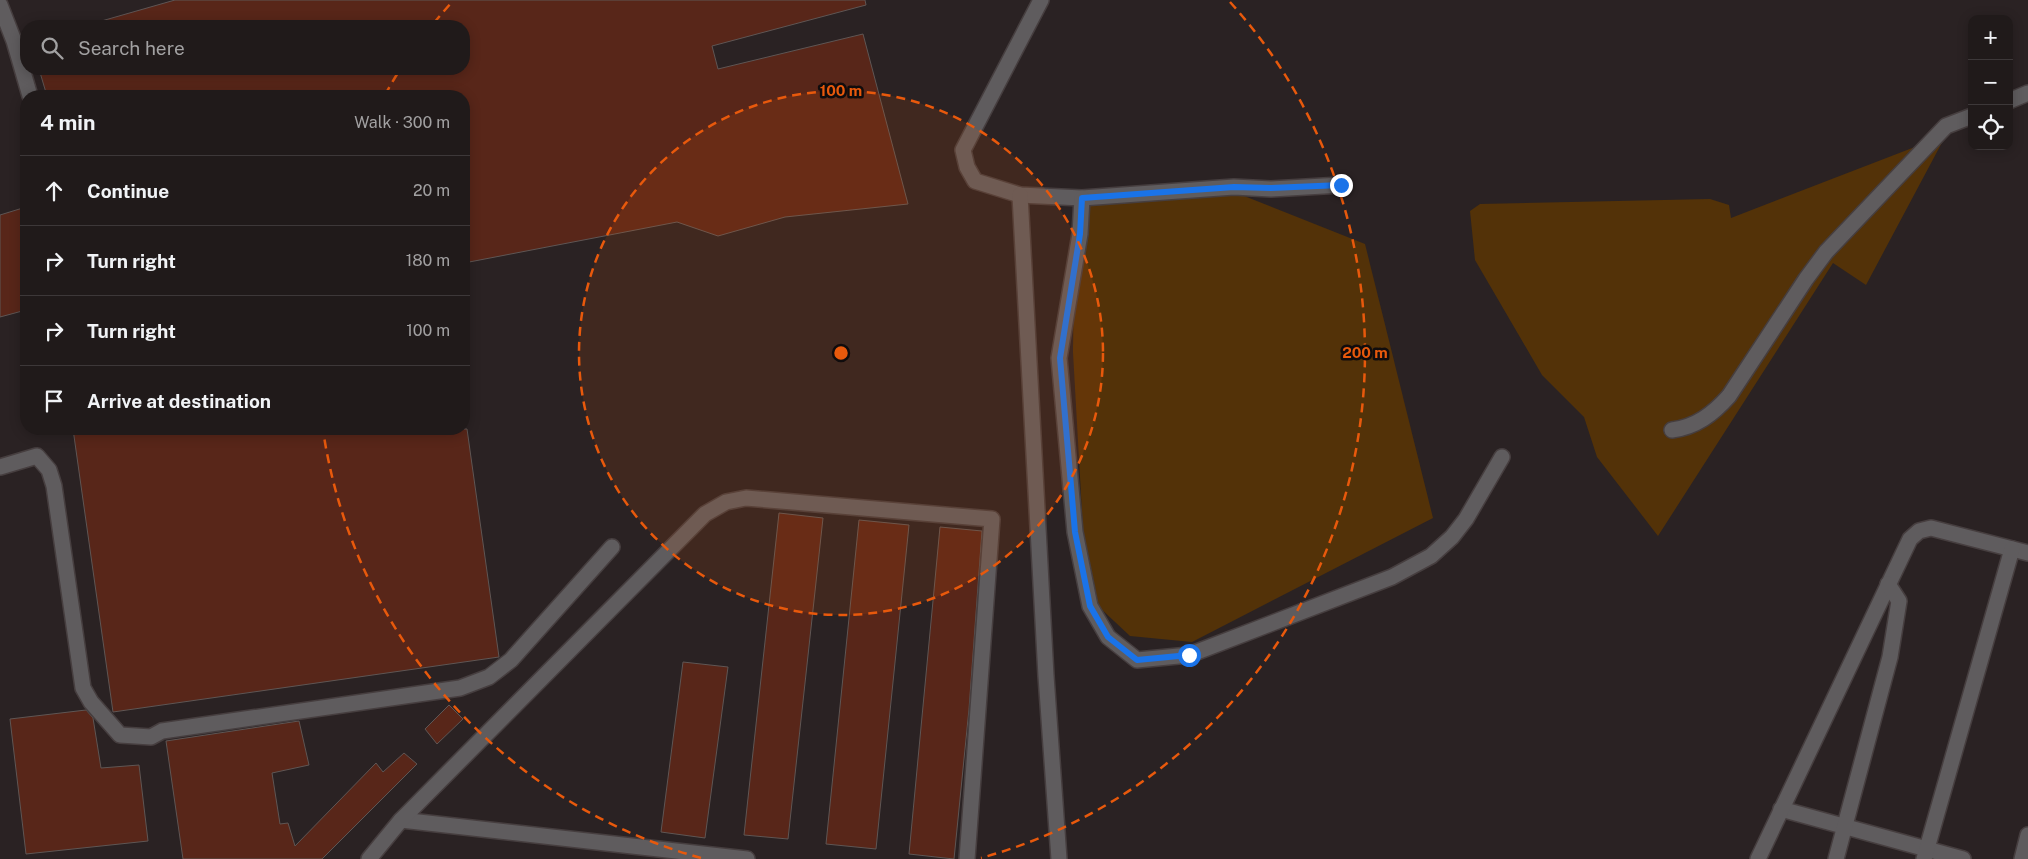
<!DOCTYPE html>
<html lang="en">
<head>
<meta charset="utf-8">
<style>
	:root { --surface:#201a1a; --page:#282323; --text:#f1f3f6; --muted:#a2a1a2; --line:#3d3839 }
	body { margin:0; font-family:"Public Sans",sans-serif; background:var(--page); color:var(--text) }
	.controls { position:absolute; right:15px; top:15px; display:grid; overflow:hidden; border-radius:10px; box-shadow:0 2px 12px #0003 }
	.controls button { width:45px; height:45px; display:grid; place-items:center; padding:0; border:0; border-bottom:1px solid var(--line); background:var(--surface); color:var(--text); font:25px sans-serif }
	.stop { position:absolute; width:15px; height:15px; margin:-11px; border:4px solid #1a73e8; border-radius:50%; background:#fff }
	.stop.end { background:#1a73e8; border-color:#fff; box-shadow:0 1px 5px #0008 }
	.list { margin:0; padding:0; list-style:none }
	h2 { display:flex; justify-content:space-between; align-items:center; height:65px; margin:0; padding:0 20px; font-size:21px }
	h2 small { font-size:16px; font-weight:400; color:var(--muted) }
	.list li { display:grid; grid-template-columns:32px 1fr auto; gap:15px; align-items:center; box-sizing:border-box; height:70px; padding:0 20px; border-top:1px solid var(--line) }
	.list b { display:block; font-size:19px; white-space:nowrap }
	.list em { font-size:16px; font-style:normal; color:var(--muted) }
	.icon { flex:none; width:28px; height:28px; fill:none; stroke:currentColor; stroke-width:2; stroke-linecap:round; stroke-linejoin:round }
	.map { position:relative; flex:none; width:2028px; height:859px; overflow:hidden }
	.search { position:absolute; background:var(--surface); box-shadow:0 2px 12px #0003; left:20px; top:20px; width:450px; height:55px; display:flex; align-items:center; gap:12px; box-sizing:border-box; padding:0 18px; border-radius:20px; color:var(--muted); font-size:19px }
	.panel { position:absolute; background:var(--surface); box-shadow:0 2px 12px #0003; left:20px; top:90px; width:450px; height:345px; border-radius:20px }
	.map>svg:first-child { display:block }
	.green { fill:#533208 }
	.building { fill:#582619; stroke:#5f5654 }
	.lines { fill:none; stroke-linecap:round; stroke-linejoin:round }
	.minor-casing { stroke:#463e3f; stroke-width:18 }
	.minor { stroke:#5f5c5e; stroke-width:15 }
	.route { stroke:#1a73e8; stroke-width:6 }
	.ring { fill:none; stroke:#e8590c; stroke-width:2.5; stroke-dasharray:9 6 }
	.centre { fill:#e8590c; stroke:#100c0d; stroke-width:2.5 }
	.ring-label { font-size:15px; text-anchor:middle; font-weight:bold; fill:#e8590c; stroke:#100c0d; stroke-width:5; stroke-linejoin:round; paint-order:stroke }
</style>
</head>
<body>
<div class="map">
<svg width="2028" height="859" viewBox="0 0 2028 859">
	<rect width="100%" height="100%" fill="#2a2223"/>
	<g class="green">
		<path d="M1946 135 1866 285 1833 263 1658 536 1597 457 1584 417 1542 375 1475 260 1470 211 1480 204 1710 199 1729 205 1731 218Z"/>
		<path d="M1229 190 1365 244 1433 518 1192 642 1130 636 1099 607 1083 530 1073 352 1075 201Z"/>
	</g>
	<g class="building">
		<path d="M175 0H865L866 5 712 46 718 69 863 34 908 204 785 217 718 236 677 222 464 263V96H47L39 69H464V26H99L98 22Z"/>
		<path d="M26 207V310L0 317V215Z"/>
		<path d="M73 429H467L499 657 113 712Z"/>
		<path d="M779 513 823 518 788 839 744 835Z"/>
		<path d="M859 520 909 525 876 849 826 844Z"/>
		<path d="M940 527 982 531 969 709 954 859 909 854Z"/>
		<path d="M683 662 728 667 705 838 661 832Z"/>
		<path d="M449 705 463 719 437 744 425 729Z"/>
		<path d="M86 710 93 718 101 768 139 765 148 841 26 854 10 719Z"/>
		<path d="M299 721 309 765 272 773 280 824 288 823 295 846 376 763 383 772 404 753 417 764 322 859H183L166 741Z"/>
	</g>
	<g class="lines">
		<g class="minor-casing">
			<g id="minor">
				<path d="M1041 0 963 150 967 167 975 181 1020 195 1082 198 1234 187 1271 189 1341 185"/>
				<path d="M0 5 14 41 30 96"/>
				<path d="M2009 101 2028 93"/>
				<path d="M1020 195 1046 676 1059 859"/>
				<path d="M1082 198 1080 234 1059 358 1075 532 1090 606 1108 637 1137 660 1189 655 1392 577 1431 556 1452 537 1466 519 1502 457"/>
				<path d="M1672 430C1696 427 1713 414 1729 396L1806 279 1826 252 1946 126 1972 116"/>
				<path d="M0 467 37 456 49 470 54 486 83 688 91 702 120 735 151 737 162 731 460 688 489 677 511 660 612 547"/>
				<path d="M1781 809 1963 859"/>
				<path d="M401 820 747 859"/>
				<path d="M369 859 401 820 705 514 726 502 746 498 992 519 967 859"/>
				<path d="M1758 859 1910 539 1919 531 1931 528 2028 553"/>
				<path d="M1836 859 1890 657 1899 601 1888 584"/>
				<path d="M1924 859 2012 549"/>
				<path d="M2022 859 2028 835"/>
			</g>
		</g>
		<use href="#minor" class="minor"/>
	</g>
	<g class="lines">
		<path class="route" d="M1189 655 1137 660 1108 637 1090 606 1075 532 1060 358 1080 234 1082 198 1234 187 1271 188 1341 185"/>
	</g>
	<circle cx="841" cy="353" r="262" fill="#e8590c" fill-opacity=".12"/>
	<g class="ring">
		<circle cx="841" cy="353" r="262"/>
		<path d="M701 858A524 524 0 0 1 323 430M385 95A524 524 0 0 1 399 71M434 23A524 524 0 0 1 452 2M1230 2A524 524 0 0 1 981 858"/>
	</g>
	<circle cx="841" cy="353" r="8" class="centre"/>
	<g class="ring-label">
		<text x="841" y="96">100 m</text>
		<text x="1365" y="358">200 m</text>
	</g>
</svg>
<div class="controls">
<button>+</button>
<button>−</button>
<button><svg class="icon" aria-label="locate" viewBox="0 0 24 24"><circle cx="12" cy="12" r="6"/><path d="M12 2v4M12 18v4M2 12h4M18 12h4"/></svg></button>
</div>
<div class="stop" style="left:1189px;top:655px"></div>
<div class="stop end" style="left:1341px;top:185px"></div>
<div class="search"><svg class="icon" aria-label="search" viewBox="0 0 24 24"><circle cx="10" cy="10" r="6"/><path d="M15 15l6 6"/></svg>Search here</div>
<section class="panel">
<h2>4 min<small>Walk · 300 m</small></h2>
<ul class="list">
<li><svg class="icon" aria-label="ahead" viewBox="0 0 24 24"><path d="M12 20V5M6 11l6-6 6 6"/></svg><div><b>Continue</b></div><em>20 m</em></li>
<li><svg class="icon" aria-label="right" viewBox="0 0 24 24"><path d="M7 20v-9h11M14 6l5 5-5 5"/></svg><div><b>Turn right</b></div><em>180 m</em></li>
<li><svg class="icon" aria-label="right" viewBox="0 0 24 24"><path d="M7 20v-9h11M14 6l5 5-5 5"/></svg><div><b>Turn right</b></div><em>100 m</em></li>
<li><svg class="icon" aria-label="arrive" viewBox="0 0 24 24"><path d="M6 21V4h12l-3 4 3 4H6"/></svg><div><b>Arrive at destination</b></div></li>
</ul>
</section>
</div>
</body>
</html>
